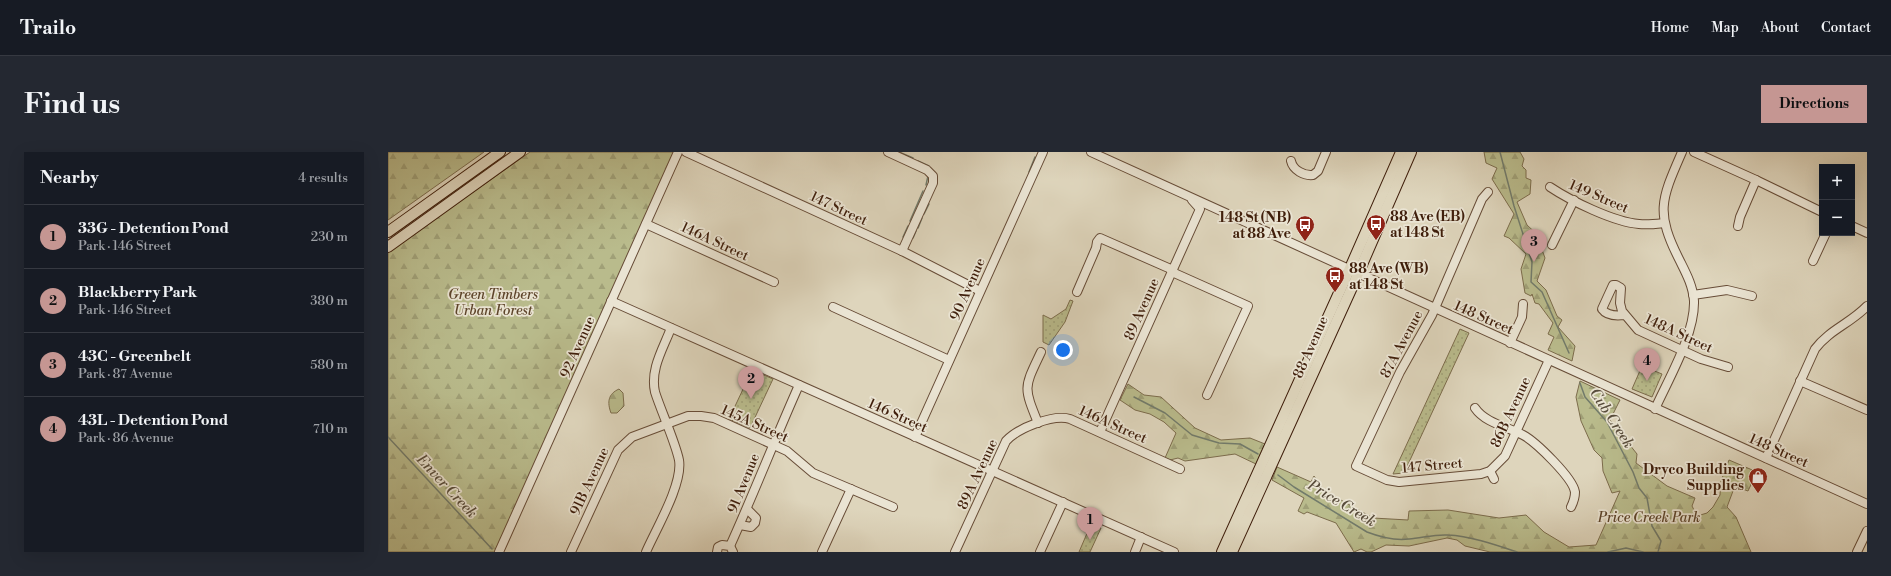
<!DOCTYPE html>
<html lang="en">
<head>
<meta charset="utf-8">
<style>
	:root { --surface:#171b24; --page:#242831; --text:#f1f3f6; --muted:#9ea1a6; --line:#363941; --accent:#c59692 }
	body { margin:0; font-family:"Libre Bodoni",serif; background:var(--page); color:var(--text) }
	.controls { position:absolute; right:12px; top:12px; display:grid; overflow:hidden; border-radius:0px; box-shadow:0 4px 16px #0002 }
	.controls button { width:36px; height:36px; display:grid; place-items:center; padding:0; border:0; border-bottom:1px solid var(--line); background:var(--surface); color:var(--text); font:20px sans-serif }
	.you { position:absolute; left:675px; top:198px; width:14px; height:14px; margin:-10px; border:3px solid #fff; border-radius:50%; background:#1a73e8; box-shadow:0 0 0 6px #1a73e833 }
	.badge { display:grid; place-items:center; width:26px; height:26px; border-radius:50%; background:var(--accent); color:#111; font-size:13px; font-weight:700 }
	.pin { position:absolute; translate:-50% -33px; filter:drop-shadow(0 1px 2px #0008) }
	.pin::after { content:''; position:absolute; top:21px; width:14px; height:12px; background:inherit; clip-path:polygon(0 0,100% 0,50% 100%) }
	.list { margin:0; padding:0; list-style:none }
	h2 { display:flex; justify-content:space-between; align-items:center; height:52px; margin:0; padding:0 16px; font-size:17px }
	h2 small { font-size:13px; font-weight:400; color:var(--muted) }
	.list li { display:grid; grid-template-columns:26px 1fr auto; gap:12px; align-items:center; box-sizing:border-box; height:64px; padding:0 16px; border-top:1px solid var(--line) }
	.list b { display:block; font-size:15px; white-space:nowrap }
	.list p { margin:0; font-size:13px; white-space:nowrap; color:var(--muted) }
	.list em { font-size:13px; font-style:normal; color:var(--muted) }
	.map { position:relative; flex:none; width:1479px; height:400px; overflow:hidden; border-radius:0px }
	header { display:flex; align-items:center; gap:24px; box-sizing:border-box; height:56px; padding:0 20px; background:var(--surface); border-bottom:1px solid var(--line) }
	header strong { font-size:19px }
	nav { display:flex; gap:22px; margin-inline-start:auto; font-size:14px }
	.intro { display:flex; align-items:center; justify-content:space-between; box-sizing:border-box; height:96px; padding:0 24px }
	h1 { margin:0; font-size:28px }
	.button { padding:10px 18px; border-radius:0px; background:var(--accent); color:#111; font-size:14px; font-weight:700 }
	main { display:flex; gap:24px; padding:0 24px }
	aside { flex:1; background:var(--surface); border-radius:0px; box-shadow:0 4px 16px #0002 }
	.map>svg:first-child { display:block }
	.grass { fill:url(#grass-dots); stroke:#7c6c4c }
	.forest { fill:url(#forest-firs); stroke:#7c6c4c }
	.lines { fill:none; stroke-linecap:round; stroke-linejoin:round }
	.stream { stroke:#727b6b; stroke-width:1.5 }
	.minor-casing { stroke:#674c37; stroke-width:10 }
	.major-casing { stroke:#3f1e0b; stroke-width:12 }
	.minor { stroke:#eae4d3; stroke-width:8 }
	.major { stroke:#ded5bc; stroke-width:10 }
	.labels { text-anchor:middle; stroke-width:3.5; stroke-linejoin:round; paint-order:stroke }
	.street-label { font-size:14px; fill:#3f1e0b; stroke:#eae4d3 }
	.poi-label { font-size:14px; font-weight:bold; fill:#3f1e0b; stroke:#eae4d3; text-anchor:start }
	.park-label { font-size:14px; font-style:italic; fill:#5e452b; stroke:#eae4d3 }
	.water-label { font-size:15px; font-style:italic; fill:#584c3b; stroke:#eae4d3 }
</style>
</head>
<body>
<header>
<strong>Trailo</strong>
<nav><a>Home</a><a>Map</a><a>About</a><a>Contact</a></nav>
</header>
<div class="intro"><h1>Find us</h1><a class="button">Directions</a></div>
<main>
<aside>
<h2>Nearby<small>4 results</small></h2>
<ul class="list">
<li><span class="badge">1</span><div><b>33G - Detention Pond</b><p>Park · 146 Street</p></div><em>230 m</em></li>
<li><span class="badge">2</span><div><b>Blackberry Park</b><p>Park · 146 Street</p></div><em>380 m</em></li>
<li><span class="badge">3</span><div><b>43C - Greenbelt</b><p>Park · 87 Avenue</p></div><em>580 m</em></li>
<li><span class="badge">4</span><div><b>43L - Detention Pond</b><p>Park · 86 Avenue</p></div><em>710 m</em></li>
</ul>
</aside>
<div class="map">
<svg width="1479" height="400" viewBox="0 0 1479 400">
	<defs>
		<pattern id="grass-dots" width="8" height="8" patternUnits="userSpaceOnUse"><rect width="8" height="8" fill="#b9bb8c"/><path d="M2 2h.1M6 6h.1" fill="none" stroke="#a0a077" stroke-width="1.8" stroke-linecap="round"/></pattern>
		<pattern id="forest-firs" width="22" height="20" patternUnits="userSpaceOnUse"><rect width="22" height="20" fill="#b9bb8c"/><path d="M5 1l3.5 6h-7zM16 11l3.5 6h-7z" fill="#a0a077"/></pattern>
	</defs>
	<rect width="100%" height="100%" fill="#ded5bc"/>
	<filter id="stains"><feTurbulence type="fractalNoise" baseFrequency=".005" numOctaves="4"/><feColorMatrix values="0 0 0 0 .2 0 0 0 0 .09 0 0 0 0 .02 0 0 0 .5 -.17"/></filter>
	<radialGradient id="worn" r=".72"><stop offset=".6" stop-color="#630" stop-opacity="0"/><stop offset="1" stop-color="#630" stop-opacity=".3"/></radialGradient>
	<g class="grass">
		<path d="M682 148 685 149 677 170 661 193 655 190V163L663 167 678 157Z"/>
		<path d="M1072 177 1081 181 1016 321 1005 322Z"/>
		<path d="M1254 214 1274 222 1264 245 1244 237Z"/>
		<path d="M364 218 385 227 362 276 341 267Z"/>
		<path d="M703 372 713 376 702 400H691Z"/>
	</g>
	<g class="forest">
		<path d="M0 0H96L0 68Z"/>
		<path d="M142 0H286L108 400H0V100Z"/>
		<path d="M1096 0H1132L1136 7 1134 14 1138 18V26L1143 28 1142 42 1129 50 1139 73 1154 87 1153 95 1157 106 1149 129 1158 138 1169 164 1174 168 1170 175 1187 194 1184 209 1160 198 1166 185 1160 182 1165 171 1151 152 1147 151 1144 142 1143 144 1137 141 1133 117 1138 102 1121 86 1116 84 1126 62 1104 27 1109 16 1098 11Z"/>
		<path d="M1192 229 1232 248 1222 268 1249 302 1248 311 1279 334 1307 346 1304 354 1309 364 1319 361 1325 355 1332 343 1333 329 1341 308 1369 320 1360 339 1349 335 1345 339 1339 355 1348 365 1363 400H1102L1077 394 1069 388 1059 386 1021 394 998 393 983 400H979L973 397 966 400 948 371 919 360 916 362 910 359 916 346 884 328 889 315 923 330 926 324 935 338 985 366 1020 368 1021 359 1060 358 1111 366 1138 363 1156 380 1181 395 1208 393 1232 339 1224 341 1215 319 1214 306 1206 298 1193 269 1188 245Z"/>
		<path d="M740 232 756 243 773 245 807 276 833 288 862 286 877 292 868 312 847 302 797 309 790 306 782 308 777 306 788 281 776 270 762 262 747 258 732 248Z"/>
		<path d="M231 237 235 241 236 254 229 261H223C219 250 220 242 231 237Z"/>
	</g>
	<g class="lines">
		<g class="stream">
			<path d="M511 0 525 6"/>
			<path d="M1112 0 1126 54 1144 110 1143 130 1154 140 1181 201"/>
			<path d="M530 9 541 14"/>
			<path d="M641 20 647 5"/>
			<path d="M538 33 540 24"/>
			<path d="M536 62 541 52"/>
			<path d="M522 69 535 39"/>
			<path d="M530 76 534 66"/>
			<path d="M515 85 520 74"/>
			<path d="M525 86 528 79"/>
			<path d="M1192 231 1197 245 1219 270 1245 320 1251 336 1259 346 1264 374 1273 389 1270 400"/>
			<path d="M746 245 777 261 804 283 831 291 852 292 870 302"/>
			<path d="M0 285 104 397"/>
			<path d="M890 323 906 335 979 380C992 385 1006 389 1021 387 1034 386 1047 382 1060 383 1082 384 1108 393 1129 400"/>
			<path d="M1220 400 1238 396 1255 400"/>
		</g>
		<g class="minor-casing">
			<g id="minor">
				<path d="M298 0 514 99 592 139"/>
				<path d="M500 0 539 18 545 24V31L514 99"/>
				<path d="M703 0 1479 352"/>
				<path d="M1306 0 1368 28 1434 60"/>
				<path d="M903 9C905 18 916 24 925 23L930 19 938 0"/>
				<path d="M1162 35C1183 49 1226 70 1251 72 1259 73 1267 72 1276 71"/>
				<path d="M1100 40 1094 47 1044 163 1012 220 968 314 999 328 1011 330 1093 322 1102 319 1117 304 1161 208"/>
				<path d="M258 72 386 130"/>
				<path d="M1350 74 1352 65 1368 28"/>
				<path d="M1464 74 1479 81"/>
				<path d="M1164 93 1186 48"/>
				<path d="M1425 109 1438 81"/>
				<path d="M784 120 860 154 819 243"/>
				<path d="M689 140 708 96 709 90 712 86 785 118"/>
				<path d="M1305 143 1339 138 1364 144"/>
				<path d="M223 149 786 400"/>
				<path d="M445 155 561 208"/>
				<path d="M1236 163C1228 164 1219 164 1214 157L1225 133H1228L1233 136 1232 151 1234 159 1250 178 1313 207 1340 215"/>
				<path d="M1122 191 1134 165 1135 152"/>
				<path d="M1412 229 1479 258"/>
				<path d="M1087 256C1097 271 1120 275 1135 283 1148 290 1185 326 1187 340 1187 345 1185 351 1183 355"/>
				<path d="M1267 257C1281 226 1307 182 1306 149 1305 134 1298 121 1292 109 1267 60 1273 48 1294 0"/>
				<path d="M650 271C635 234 636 236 653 200"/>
				<path d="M712 280 812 57 804 48"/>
				<path d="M527 285 655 0"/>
				<path d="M1378 306 1427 197C1441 178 1463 171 1479 154"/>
				<path d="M1102 319 1106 327"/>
				<path d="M352 373 363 375 367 371 368 366 359 357"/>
				<path d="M342 394C366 341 387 287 411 233"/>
				<path d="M111 400 290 0"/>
				<path d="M183 400 230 298 244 285 300 264H313L326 266 399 299 425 321 505 355"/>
				<path d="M258 400C268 377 295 332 291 308 287 289 273 259 267 240 262 217 275 197 283 176"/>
				<path d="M329 400 330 395 334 393 342 394 345 400"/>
				<path d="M434 400 463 337"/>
				<path d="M567 400 618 289C630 276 665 262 682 267L792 317"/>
				<path d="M652 400 675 350"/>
				<path d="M747 400 753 385"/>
				<path d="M1469 400 1479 379"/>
			</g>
		</g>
		<g class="major-casing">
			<g id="major">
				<path d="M0 80 112 0"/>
				<path d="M0 95 132 0"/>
				<path d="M834 400 959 123 1013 0"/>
				<path d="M844 400 966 131 1023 0"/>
			</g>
		</g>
		<use href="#minor" class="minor"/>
		<use href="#major" class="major"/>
	</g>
	<defs>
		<g id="bus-pin" transform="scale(1)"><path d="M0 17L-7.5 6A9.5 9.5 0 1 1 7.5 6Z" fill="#8f2418" stroke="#eae4d3"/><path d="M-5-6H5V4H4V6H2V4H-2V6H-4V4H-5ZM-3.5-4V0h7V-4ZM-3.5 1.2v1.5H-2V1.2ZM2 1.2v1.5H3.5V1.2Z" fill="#fff"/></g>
		<g id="shop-pin" transform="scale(1)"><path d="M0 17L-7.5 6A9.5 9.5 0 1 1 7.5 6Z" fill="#8f2418" stroke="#eae4d3"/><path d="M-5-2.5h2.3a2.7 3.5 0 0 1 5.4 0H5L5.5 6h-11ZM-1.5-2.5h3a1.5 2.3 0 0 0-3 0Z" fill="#fff"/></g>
	</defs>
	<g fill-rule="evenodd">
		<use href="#bus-pin" x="988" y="72"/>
		<use href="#bus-pin" x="917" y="73"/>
		<use href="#bus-pin" x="947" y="124"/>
		<use href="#shop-pin" x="1370" y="325"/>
	</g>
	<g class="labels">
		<g class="street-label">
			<text transform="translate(1211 44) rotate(23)" y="5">149 Street</text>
			<text transform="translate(451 56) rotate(25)" y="5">147 Street</text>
			<text transform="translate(327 89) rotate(25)" y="5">146A Street</text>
			<text transform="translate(579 137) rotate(-66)" y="5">90 Avenue</text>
			<text transform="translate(753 157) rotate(-66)" y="5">89 Avenue</text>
			<text transform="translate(1096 165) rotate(24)" y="5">148 Street</text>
			<text transform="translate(1291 181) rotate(25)" y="5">148A Street</text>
			<text transform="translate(1013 192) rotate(-62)" y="5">87A Avenue</text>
			<text transform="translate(189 195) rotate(-66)" y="5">92 Avenue</text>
			<text transform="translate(922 195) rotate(-66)" y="5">88 Avenue</text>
			<text transform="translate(1122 260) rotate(-65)" y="5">86B Avenue</text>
			<text transform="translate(510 263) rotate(24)" y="5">146 Street</text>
			<text transform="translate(367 271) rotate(24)" y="5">145A Street</text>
			<text transform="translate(725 272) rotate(24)" y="5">146A Street</text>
			<text transform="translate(1391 298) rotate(24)" y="5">148 Street</text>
			<text transform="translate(1044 313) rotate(-5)" y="5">147 Street</text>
			<text transform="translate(589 322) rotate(-65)" y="5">89A Avenue</text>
			<text transform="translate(201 329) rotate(-65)" y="5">91B Avenue</text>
			<text transform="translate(355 331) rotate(-68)" y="5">91 Avenue</text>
		</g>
		<g class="poi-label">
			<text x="1002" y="69">88 Ave (EB)<tspan x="1002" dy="16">at 148 St</tspan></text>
			<text x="903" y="70" text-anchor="end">148 St (NB)<tspan x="903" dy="16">at 88 Ave</tspan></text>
			<text x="961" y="121">88 Ave (WB)<tspan x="961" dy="16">at 148 St</tspan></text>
			<text x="1356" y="322" text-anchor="end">Dryco Building<tspan x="1356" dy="16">Supplies</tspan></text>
		</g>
		<g class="park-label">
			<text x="105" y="147">Green Timbers<tspan x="105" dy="16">Urban Forest</tspan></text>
			<text x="1261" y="370">Price Creek Park</text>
		</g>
		<g class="water-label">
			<text transform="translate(1224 266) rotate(57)" y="5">Cub Creek</text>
			<text transform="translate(59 334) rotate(47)" y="5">Enver Creek</text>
			<text transform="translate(954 351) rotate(31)" y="5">Price Creek</text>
		</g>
	</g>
	<rect width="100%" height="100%" filter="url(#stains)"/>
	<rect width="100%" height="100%" fill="url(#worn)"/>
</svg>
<div class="controls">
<button>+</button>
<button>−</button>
</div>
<div class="you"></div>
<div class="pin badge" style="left:702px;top:388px">1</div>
<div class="pin badge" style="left:363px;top:247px">2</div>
<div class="pin badge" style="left:1146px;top:110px">3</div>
<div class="pin badge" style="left:1259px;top:229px">4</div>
</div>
</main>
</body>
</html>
